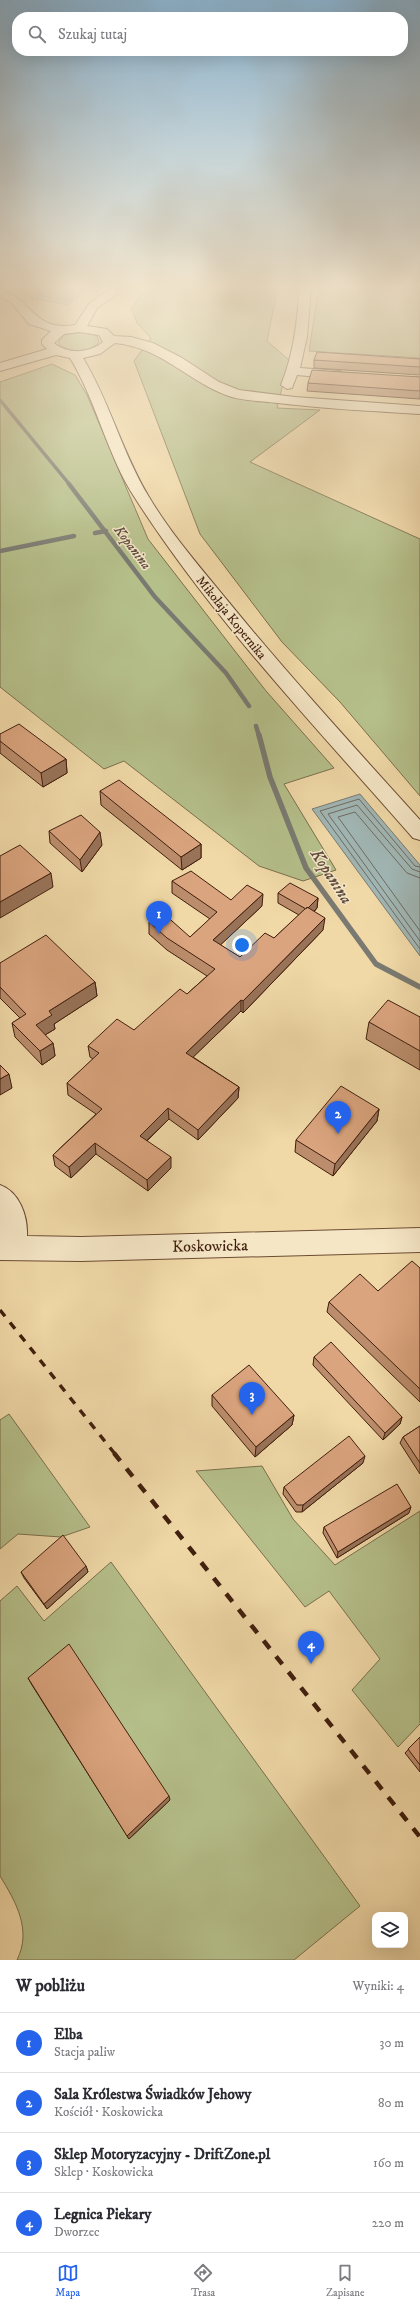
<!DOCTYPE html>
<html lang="pl">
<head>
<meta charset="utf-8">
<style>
	:root { --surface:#fff; --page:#f2f2f3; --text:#2b2b33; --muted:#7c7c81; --line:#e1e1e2; --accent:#2563eb }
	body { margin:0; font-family:"IM FELL DW Pica",serif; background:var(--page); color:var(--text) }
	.controls { position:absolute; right:12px; bottom:12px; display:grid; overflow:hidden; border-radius:8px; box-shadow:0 4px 16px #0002 }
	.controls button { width:36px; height:36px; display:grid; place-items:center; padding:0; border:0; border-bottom:1px solid var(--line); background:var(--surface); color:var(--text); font:20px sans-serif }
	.you { position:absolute; left:242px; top:945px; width:14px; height:14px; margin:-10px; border:3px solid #fff; border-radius:50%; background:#1a73e8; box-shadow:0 0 0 6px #1a73e833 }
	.badge { display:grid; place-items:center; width:26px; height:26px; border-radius:50%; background:var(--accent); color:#fff; font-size:13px; font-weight:700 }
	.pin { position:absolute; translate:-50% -33px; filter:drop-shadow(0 1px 2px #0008) }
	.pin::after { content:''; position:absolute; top:21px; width:14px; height:12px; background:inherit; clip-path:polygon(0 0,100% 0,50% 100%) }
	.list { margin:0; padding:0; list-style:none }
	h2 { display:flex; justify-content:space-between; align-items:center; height:52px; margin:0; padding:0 16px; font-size:17px }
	h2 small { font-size:13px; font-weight:400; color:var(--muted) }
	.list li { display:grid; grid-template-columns:26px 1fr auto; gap:12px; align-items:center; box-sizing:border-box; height:60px; padding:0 16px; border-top:1px solid var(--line) }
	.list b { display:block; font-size:15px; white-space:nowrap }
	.list p { margin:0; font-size:13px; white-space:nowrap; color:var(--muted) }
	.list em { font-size:13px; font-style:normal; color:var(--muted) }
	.icon { flex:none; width:22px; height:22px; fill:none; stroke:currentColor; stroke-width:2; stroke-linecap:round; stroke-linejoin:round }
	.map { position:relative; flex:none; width:420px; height:1960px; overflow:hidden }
	.search { position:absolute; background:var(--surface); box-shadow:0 4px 16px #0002; left:12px; right:12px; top:12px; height:44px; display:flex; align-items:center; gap:10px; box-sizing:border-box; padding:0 14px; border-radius:16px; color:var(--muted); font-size:15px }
	.sheet { height:292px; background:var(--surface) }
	nav { display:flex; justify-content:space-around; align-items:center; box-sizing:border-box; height:56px; border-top:1px solid var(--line); background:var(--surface); font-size:11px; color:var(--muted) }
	nav a { display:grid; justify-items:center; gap:2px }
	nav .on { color:var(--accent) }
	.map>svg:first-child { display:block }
	.green { fill:#b5bf8a; stroke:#7b6f4c }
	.water { fill:#a0b6b4; stroke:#7a7a72 }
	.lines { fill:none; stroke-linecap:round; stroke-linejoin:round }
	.shore { stroke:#706a61; stroke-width:1 }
	.stream-far2 { stroke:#7a7a72; stroke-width:3.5 }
	.stream-far1 { stroke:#7a7a72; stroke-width:4.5 }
	.stream { stroke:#7a7a72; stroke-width:5.5 }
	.minor-casing { stroke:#6d4d34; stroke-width:2 }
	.minor { fill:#f5e6c6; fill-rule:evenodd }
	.rail-far1 { stroke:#411f0e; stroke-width:3.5; stroke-dasharray:8 8; stroke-linecap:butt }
	.rail { stroke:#411f0e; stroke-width:4.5; stroke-dasharray:10 10; stroke-linecap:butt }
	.wall { fill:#bb8d6c; stroke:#411f0e }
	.shaded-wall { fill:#997358; stroke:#411f0e }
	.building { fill:#daa47e; stroke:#411f0e }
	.labels { text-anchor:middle; stroke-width:3; stroke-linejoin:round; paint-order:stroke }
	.far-street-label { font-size:13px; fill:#411f0e; stroke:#f5e6c6 }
	.far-water-label { font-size:14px; font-style:italic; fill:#5e4c40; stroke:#f5e6c6 }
	.street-label { font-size:16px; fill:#411f0e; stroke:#f5e6c6 }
	.water-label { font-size:17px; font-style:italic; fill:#5e4c40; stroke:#f5e6c6 }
</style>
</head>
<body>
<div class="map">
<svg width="420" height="1960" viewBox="0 0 420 1960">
	<rect width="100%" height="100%" fill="#f0d8a7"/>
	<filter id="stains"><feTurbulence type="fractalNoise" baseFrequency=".005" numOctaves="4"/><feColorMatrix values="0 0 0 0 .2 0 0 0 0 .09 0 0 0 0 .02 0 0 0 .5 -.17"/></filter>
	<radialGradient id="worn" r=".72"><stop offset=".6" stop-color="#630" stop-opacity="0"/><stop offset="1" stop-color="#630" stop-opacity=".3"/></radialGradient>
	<g class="green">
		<path d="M150 286H278L267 341 289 360 277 408 320 410 250 462 420 539V796L340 702 282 642 200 534 134 361 151 338 137 323 131 308Z"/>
		<path d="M319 286H420V358L309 351Z"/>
		<path d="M82 332 97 336 99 342C91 353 68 353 59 344V341L64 335Z"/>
		<path d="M52 364 75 375 87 395 148 539 266 691 334 768 284 784 336 870 303 881 259 866 124 761 104 769 0 687V382Z"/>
		<path d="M9 1414 90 1527 61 1537 18 1534 0 1549V1420Z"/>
		<path d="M262 1466 293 1519 335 1565 420 1511V1724L398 1747 352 1690 380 1659 329 1591 305 1607 196 1471Z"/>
		<path d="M111 1562 360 1906 294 1960H17C32 1930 16 1902 0 1876V1601L17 1586 44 1621Z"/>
	</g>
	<g class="water">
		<path d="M38 286H90L68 305 30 298Z"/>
		<path d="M360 794 420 865V956L312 809Z"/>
	</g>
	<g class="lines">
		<g class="shore">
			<path d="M41 286 39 295 67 301 84 286"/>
			<path d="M420 867 415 866 359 799 320 811 420 949"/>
			<path d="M420 872 412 869 357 805 328 814 420 941"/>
			<path d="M420 878 407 873 355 812 338 817 420 931"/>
		</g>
		<g class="stream-far2">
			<path d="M12 286V288"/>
			<path d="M0 400 70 485"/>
		</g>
		<g class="stream-far1">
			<path d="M69 484 155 597 226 673 249 706"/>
			<path d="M95 533 106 531"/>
			<path d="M0 551 74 536"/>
			<path d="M256 726 259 736"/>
		</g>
		<path class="stream" d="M259 735 270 777 306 868 376 964 420 987"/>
		<g class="minor-casing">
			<g id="minor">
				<path d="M114 286H128L97 308 87 326 107 329 114 336 131 337 153 343 182 358 219 382 239 390 295 397 420 406V414C373 411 325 409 278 403 263 401 246 401 232 397 188 383 164 348 115 343L100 354 83 358C110 402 122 453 149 497 171 534 200 567 227 600 289 676 355 748 420 820V840L413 838C317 728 214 621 135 498 107 455 97 402 70 358L56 355 0 371V363L47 349 42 344V340L51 331 29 324 11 302 0 297V290C33 298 32 332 75 325L89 304ZM79 332 99 335 103 342C90 353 68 355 54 343L64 334Z"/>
				<path d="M299 286H311L307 337 300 368 340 371 346 375 340 379 297 375 292 388 287 389 281 385C294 353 298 320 299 286Z"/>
				<path d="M0 1185C20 1192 28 1217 27 1236L81 1237 420 1228V1252L81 1261 0 1260Z"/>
			</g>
		</g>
		<use href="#minor" class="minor"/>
		<path class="rail-far1" d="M0 1310 115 1454"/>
		<path class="rail" d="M114 1453 420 1837"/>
	</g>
	<g class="wall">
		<path d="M420 359V375L314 368V360Z"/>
		<path d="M420 377V399L307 391 308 383Z"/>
		<path d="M0 734 66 759 67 773 43 787 0 753Z"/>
		<path d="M100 791 201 844V858L182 870 101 805Z"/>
		<path d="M49 831 102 845 82 872 50 843Z"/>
		<path d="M172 881 231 900 262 906 220 945 240 957 274 938 299 915 278 903V893L318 898 317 908 314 912 323 930 243 1013 241 1011 193 1057 239 1087 238 1098 198 1140 169 1119 147 1141 171 1168 148 1191 96 1154 71 1178 55 1166 53 1155 96 1114 68 1095 67 1083 93 1059 90 1057 88 1046 134 1030 187 994 207 976 167 950 149 934V922L190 937 210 919 172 893Z"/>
		<path d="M0 963 95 982 97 996 54 1024 55 1029 45 1035 53 1043 55 1056 42 1065 15 1037 12 1023 20 1018 0 998Z"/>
		<path d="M420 1017V1070L366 1039 369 1022Z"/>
		<path d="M379 1109 377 1121 333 1176 295 1152 296 1140Z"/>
		<path d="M420 1268V1402L327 1312 329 1302 378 1291Z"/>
		<path d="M314 1357 402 1417 400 1424 383 1440 313 1365Z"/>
		<path d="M212 1395 294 1415 292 1425 255 1457 212 1406Z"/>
		<path d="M420 1426V1474L400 1443 403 1437Z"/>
		<path d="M363 1463 302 1512H296L283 1494 284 1487Z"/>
		<path d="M409 1513 337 1558 323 1533 324 1527Z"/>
		<path d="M86 1566 88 1572 47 1609 24 1578 21 1572Z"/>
		<path d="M28 1678 170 1800 129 1839 32 1685Z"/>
		<path d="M420 1737V1772L405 1753Z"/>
	</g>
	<g class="shaded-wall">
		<path d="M66 759 67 773 43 787 41 773Z"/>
		<path d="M100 832 102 845 82 872 80 860Z"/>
		<path d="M201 844V858L182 870 181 857Z"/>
		<path d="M51 873 53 887 0 918V902Z"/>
		<path d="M263 894 262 906 213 952V940Z"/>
		<path d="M318 898 317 908 306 919 307 909Z"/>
		<path d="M325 918 323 930 243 1013V1001Z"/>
		<path d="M95 982 97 996 54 1024 55 1029 38 1039 36 1025 49 1011Z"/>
		<path d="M241 1000V1011L186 1064V1053Z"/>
		<path d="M53 1043 55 1056 42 1065 40 1051Z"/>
		<path d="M9 1074 12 1088 0 1095V1079Z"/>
		<path d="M239 1087 238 1098 198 1140V1130Z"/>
		<path d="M168 1108 169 1119 141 1146 140 1136Z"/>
		<path d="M379 1109 377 1121 333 1176 335 1164Z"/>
		<path d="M95 1143 96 1154 71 1178 69 1167Z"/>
		<path d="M171 1157V1168L148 1191 147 1180Z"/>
		<path d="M294 1415 292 1425 255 1457 256 1447Z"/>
		<path d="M402 1417 400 1424 383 1440 385 1433Z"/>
		<path d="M365 1456 363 1463 302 1512 303 1505Z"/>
		<path d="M411 1507 409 1513 337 1558 338 1552Z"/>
		<path d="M86 1566 88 1572 47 1609 44 1604Z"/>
		<path d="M169 1796 170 1800 129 1839 127 1836Z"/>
	</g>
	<g class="building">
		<path d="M317 352 420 359V367L314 360Z"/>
		<path d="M312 370 420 377V391L308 383Z"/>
		<path d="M19 724 66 759 41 773 0 741V734Z"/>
		<path d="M119 780 201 844 181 857 100 791Z"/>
		<path d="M81 815 100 832 80 860 49 831Z"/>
		<path d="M20 845 51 873 0 902V856Z"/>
		<path d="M191 871 231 900 247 885 263 894 213 940 240 957 265 933 274 938 307 907 325 918 243 1001 241 1000 186 1053 239 1087 198 1130 168 1108 140 1136 171 1157 147 1180 95 1143 69 1167 53 1155 102 1109 67 1083 99 1053 88 1046 117 1019 134 1030 180 989 187 994 215 969 167 938 149 922 163 913 190 937 217 912 172 881Z"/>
		<path d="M290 883 318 898 308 908 307 907 306 909 278 893Z"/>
		<path d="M46 935 95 982 49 1011 52 1015 36 1025 53 1043 40 1051 12 1023 26 1014 0 987V963Z"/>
		<path d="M388 1000 420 1017V1051L369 1022Z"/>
		<path d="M0 1065 9 1074 0 1079Z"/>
		<path d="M341 1086 379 1109 335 1164 296 1140Z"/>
		<path d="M412 1261 420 1268V1389L329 1302 360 1274 378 1291Z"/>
		<path d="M331 1342 402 1417 385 1433 314 1357Z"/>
		<path d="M249 1365 294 1415 256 1447 212 1395Z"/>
		<path d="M420 1426V1463L403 1437Z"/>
		<path d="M349 1436 365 1456 303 1505H297L284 1487Z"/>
		<path d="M397 1484 411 1507 338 1552 324 1527Z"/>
		<path d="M63 1535 86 1566 44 1604 21 1572Z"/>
		<path d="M69 1644 169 1796 127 1836 28 1678Z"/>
		<path d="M420 1737V1765L408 1749Z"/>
	</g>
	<linearGradient id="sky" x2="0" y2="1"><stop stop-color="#8bb5d3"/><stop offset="0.51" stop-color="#f8edd7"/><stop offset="1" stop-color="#f8edd7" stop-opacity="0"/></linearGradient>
	<rect width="420" height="561" fill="url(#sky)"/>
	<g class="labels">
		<g class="far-street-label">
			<text transform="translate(232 617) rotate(51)" y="5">Mikołaja Kopernika</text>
		</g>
		<g class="far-water-label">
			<text transform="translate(133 547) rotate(53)" y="5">Kopanina</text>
		</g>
		<g class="street-label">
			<text transform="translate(210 1245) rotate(-1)" y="6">Koskowicka</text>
		</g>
		<g class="water-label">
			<text transform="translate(332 876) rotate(57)" y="6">Kopanina</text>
		</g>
	</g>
	<rect width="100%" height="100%" filter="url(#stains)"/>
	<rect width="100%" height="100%" fill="url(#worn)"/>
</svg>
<div class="controls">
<button><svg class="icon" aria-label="layers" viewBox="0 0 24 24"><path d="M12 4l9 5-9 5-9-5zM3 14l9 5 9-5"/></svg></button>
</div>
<div class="you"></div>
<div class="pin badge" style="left:159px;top:934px">1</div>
<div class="pin badge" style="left:338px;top:1134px">2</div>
<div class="pin badge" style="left:252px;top:1415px">3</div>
<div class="pin badge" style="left:311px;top:1664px">4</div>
<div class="search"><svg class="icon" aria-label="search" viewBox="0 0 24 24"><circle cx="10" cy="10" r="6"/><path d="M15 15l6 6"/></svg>Szukaj tutaj</div>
</div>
<section class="sheet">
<h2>W pobliżu<small>Wyniki: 4</small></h2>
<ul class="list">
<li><span class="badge">1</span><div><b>Elba</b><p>Stacja paliw</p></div><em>30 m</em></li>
<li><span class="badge">2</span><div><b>Sala Królestwa Świadków Jehowy</b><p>Kościół · Koskowicka</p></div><em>80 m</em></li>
<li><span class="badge">3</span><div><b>Sklep Motoryzacyjny - DriftZone.pl</b><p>Sklep · Koskowicka</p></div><em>160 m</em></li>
<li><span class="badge">4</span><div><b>Legnica Piekary</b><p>Dworzec</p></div><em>220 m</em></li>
</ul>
</section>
<nav>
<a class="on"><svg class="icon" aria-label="map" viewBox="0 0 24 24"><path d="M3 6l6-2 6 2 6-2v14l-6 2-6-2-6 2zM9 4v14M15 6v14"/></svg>Mapa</a>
<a><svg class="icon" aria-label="directions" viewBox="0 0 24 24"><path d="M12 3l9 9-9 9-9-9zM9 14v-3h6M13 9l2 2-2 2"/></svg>Trasa</a>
<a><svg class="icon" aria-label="saved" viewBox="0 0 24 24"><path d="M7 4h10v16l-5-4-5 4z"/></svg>Zapisane</a>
</nav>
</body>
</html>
